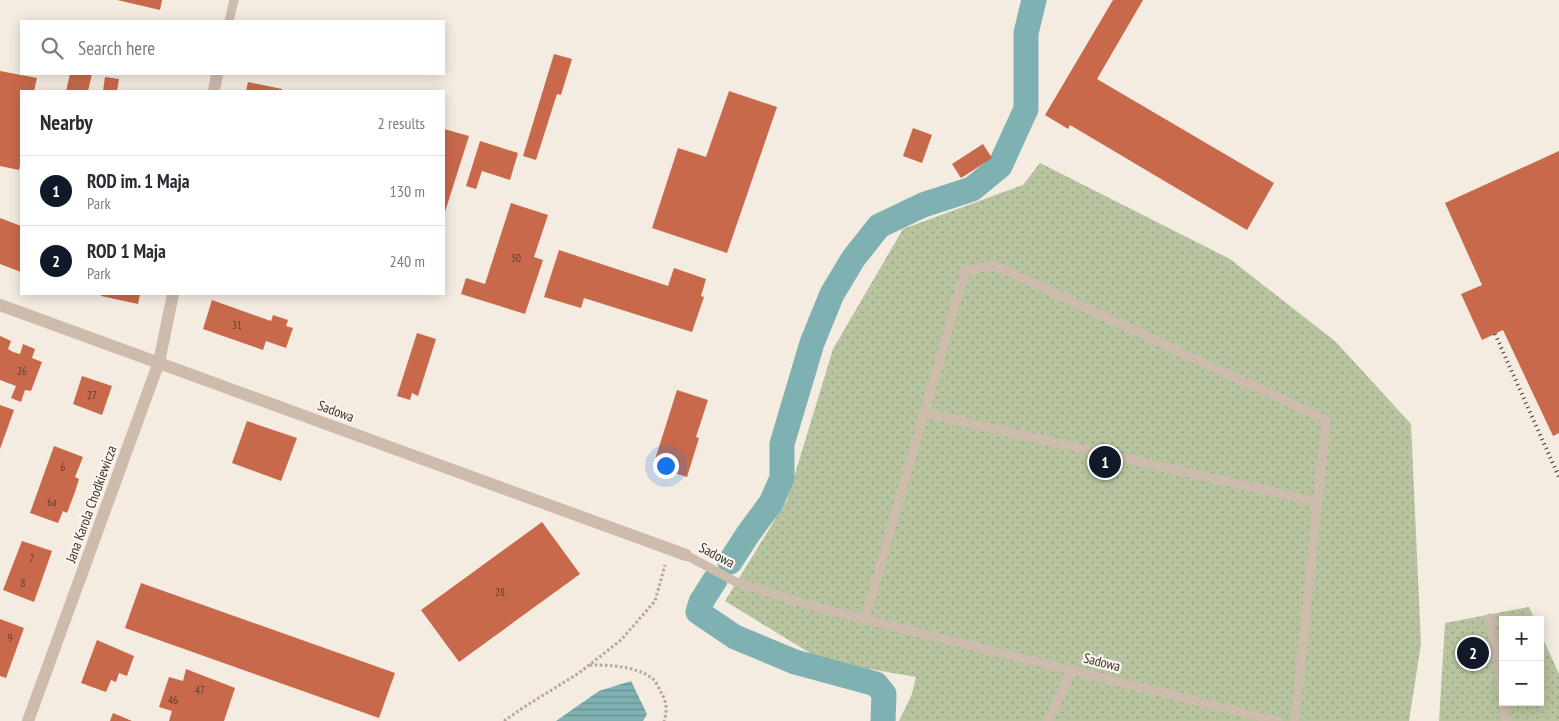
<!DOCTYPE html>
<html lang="en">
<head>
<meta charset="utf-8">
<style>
	:root { --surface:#fff; --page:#f2f2f3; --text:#2b2b33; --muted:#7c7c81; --line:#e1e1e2; --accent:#111827 }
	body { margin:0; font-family:"PT Sans Narrow",sans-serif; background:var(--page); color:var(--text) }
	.controls { position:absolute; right:15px; bottom:15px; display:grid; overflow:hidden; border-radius:0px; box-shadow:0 2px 12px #0003 }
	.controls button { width:45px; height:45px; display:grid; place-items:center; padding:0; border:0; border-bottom:1px solid var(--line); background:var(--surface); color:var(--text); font:25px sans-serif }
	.you { position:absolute; left:665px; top:465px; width:18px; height:18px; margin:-12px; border:4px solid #fff; border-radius:50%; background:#1a73e8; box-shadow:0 0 0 8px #1a73e833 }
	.badge { display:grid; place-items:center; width:32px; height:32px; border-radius:50%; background:var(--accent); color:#fff; font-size:16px; font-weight:700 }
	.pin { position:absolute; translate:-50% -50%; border:2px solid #fff; box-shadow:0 1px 5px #0006 }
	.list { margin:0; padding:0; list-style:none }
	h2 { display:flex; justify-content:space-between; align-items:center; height:65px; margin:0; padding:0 20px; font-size:21px }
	h2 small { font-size:16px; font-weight:400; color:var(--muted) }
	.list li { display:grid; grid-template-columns:32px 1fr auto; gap:15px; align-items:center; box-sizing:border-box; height:70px; padding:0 20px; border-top:1px solid var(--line) }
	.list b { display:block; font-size:19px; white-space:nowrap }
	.list p { margin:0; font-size:16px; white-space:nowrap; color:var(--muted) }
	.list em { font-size:16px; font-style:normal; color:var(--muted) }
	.icon { flex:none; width:28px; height:28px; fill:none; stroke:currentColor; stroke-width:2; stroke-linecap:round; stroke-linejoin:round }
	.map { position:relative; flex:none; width:1559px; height:721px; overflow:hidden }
	.search { position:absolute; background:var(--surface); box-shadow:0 2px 12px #0003; left:20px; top:20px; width:425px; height:55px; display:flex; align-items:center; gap:12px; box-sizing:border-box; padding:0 18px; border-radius:0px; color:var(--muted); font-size:19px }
	.panel { position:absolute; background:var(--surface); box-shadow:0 2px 12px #0003; left:20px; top:90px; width:425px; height:205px; border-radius:0px }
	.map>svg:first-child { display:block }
	.grass { fill:url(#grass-dots) }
	.water { fill:url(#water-rules) }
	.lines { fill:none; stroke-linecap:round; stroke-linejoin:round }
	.canal { stroke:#7fb0b2; stroke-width:25 }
	.building { fill:#c8694b }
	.path { stroke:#b9a596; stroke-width:3; stroke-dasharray:2.5 2.5; stroke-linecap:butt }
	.lane { stroke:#cdbbac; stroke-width:9 }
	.street { stroke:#cdbbac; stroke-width:12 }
	.rail { stroke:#3b302b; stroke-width:4; stroke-dasharray:1 4; stroke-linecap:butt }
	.labels { text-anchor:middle; stroke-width:4.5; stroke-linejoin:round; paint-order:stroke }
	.number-label { font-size:11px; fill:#5e3e33 }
	.street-label { font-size:14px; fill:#3b302b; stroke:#fbf5ee }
</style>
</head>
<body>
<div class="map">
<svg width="1559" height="721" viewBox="0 0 1559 721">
	<defs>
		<pattern id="grass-dots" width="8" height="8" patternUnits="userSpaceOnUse" patternTransform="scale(1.25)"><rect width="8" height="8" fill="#b8c4a0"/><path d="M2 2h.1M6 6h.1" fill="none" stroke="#97a083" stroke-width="1.8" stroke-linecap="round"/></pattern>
		<pattern id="water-rules" width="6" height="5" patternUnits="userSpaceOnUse" patternTransform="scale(1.25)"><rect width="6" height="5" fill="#7fb0b2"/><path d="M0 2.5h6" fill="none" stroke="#699091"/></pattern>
	</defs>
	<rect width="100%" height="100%" fill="#f4ebe1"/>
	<g class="grass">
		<path d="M1040 163 1230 259 1336 342 1411 424 1421 644 1409 721H899L912 694 916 677 823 661 725 601 787 500 833 349 903 229 1023 185Z"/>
		<path d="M1529 607 1535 620H1503V702H1540V632L1559 674V721H1439L1445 623Z"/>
	</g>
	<path class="water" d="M631 681 647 714 643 721H556L599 691Z"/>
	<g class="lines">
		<g class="canal">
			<path d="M730 562 748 534 771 503 782 478V444L812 343 832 294 853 259 879 226 923 205 972 189 1000 166 1026 109V33L1034 0"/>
			<path d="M715 580 701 602 698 612 735 637 795 662 876 684 884 694 883 721"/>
		</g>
	</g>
	<g class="building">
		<path d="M117 0H162L160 10Z"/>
		<path d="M1113 0H1143L1097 79 1274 183 1247 230 1070 125 1068 129 1045 115Z"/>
		<path d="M554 54 572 59 561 95 557 94 536 160 523 156Z"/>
		<path d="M0 71 37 78 34 91H21V160L19 170 0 166Z"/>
		<path d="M70 74H92L88 91H66Z"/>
		<path d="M105 77 119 79 117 91H103Z"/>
		<path d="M248 82 282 89V91H246Z"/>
		<path d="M729 91 777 107 727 253 652 228 678 148 706 157Z"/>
		<path d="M913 128 932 135 922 163 903 156Z"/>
		<path d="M444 129 469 136 444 215Z"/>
		<path d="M480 141 518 153 510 180 482 171 476 189 466 186Z"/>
		<path d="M983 144 992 158 961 178 952 164Z"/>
		<path d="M1559 151V433L1553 436 1503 330 1482 340 1461 294 1482 285 1445 203Z"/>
		<path d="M511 203 548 215 534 257 543 260 525 314 461 294 466 278 485 284Z"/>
		<path d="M0 218 21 226V272L0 264Z"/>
		<path d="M559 250 668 286 674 268 706 279 701 296 704 297 692 332 584 298 581 308 544 297Z"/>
		<path d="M101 294H140L138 304 101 296Z"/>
		<path d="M212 300 271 321 273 315 288 320 286 326 293 328 286 348 266 341 263 350 203 329Z"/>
		<path d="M417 333 436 339 418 396 412 393 410 400 397 396Z"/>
		<path d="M0 336 11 341 8 349 13 352 20 354 23 344 35 349 32 358 42 362 31 391 25 390 21 402 11 398 16 386 0 380Z"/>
		<path d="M82 376 112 386 102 415 73 404Z"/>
		<path d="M677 390 708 400 696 437 699 438 687 477 653 466Z"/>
		<path d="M0 405 14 410 0 449Z"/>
		<path d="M247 421 297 438 281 481 232 463Z"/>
		<path d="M54 446 83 457 75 477 79 479 75 492 67 513 63 511 58 523 30 513Z"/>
		<path d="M542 522 580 574 459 662 421 610Z"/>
		<path d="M22 541 52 551 34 602 3 590Z"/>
		<path d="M141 583 395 673 379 718 125 628Z"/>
		<path d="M0 619 24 628 6 678 0 676Z"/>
		<path d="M97 640 134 656 127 676 119 673 116 682 111 680 106 692 81 683Z"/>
		<path d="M186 669 235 688 224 721H169L172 711 159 707 169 677 183 681Z"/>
		<path d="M113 713 132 721H110Z"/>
	</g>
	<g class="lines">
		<g class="path">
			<path d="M590 665C610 665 635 666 652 678 656 681 659 689 662 694 667 702 667 713 664 721"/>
			<path d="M504 721 521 709 579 673 621 640 655 601 665 565"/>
		</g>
		<g class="lane">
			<path d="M229 21 234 0"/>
			<path d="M925 413 1318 502"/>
			<path d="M686 555 738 583 819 608 1277 721"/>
			<path d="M1490 618 1503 699"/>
			<path d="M865 619 965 271 994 265 1326 420 1295 721"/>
			<path d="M1503 702 1506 721"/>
			<path d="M1048 721 1072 670"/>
		</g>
		<g class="street">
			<path d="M214 91 217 74"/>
			<path d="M0 305 686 555"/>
			<path d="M28 721 159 362 173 294"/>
		</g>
		<path class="rail" d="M1495 334 1559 477"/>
	</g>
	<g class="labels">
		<g class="number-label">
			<text x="516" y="262">30</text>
			<text x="237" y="329">31</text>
			<text x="22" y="375">26</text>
			<text x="92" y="399">27</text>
			<text x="63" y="471">6</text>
			<text x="52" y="506">6a</text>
			<text x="32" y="562">7</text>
			<text x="23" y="587">8</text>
			<text x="500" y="596">28</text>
			<text x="10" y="642">9</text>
			<text x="200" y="694">47</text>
			<text x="173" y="704">46</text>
		</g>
		<g class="street-label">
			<text transform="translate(336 411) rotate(20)" y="5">Sadowa</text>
			<text transform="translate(91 504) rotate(-70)" y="5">Jana Karola Chodkiewicza</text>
			<text transform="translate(717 555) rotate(28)" y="5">Sadowa</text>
			<text transform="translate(1102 662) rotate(14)" y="5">Sadowa</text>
		</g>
	</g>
</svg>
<div class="controls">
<button>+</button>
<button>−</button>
</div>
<div class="you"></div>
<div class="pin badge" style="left:1105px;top:462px">1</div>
<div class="pin badge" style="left:1473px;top:653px">2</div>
<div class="search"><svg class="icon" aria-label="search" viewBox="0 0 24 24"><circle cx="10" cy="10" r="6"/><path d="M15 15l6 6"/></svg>Search here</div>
<section class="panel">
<h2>Nearby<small>2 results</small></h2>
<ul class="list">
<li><span class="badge">1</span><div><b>ROD im. 1 Maja</b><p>Park</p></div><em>130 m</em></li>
<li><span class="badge">2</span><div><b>ROD 1 Maja</b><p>Park</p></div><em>240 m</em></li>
</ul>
</section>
</div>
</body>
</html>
